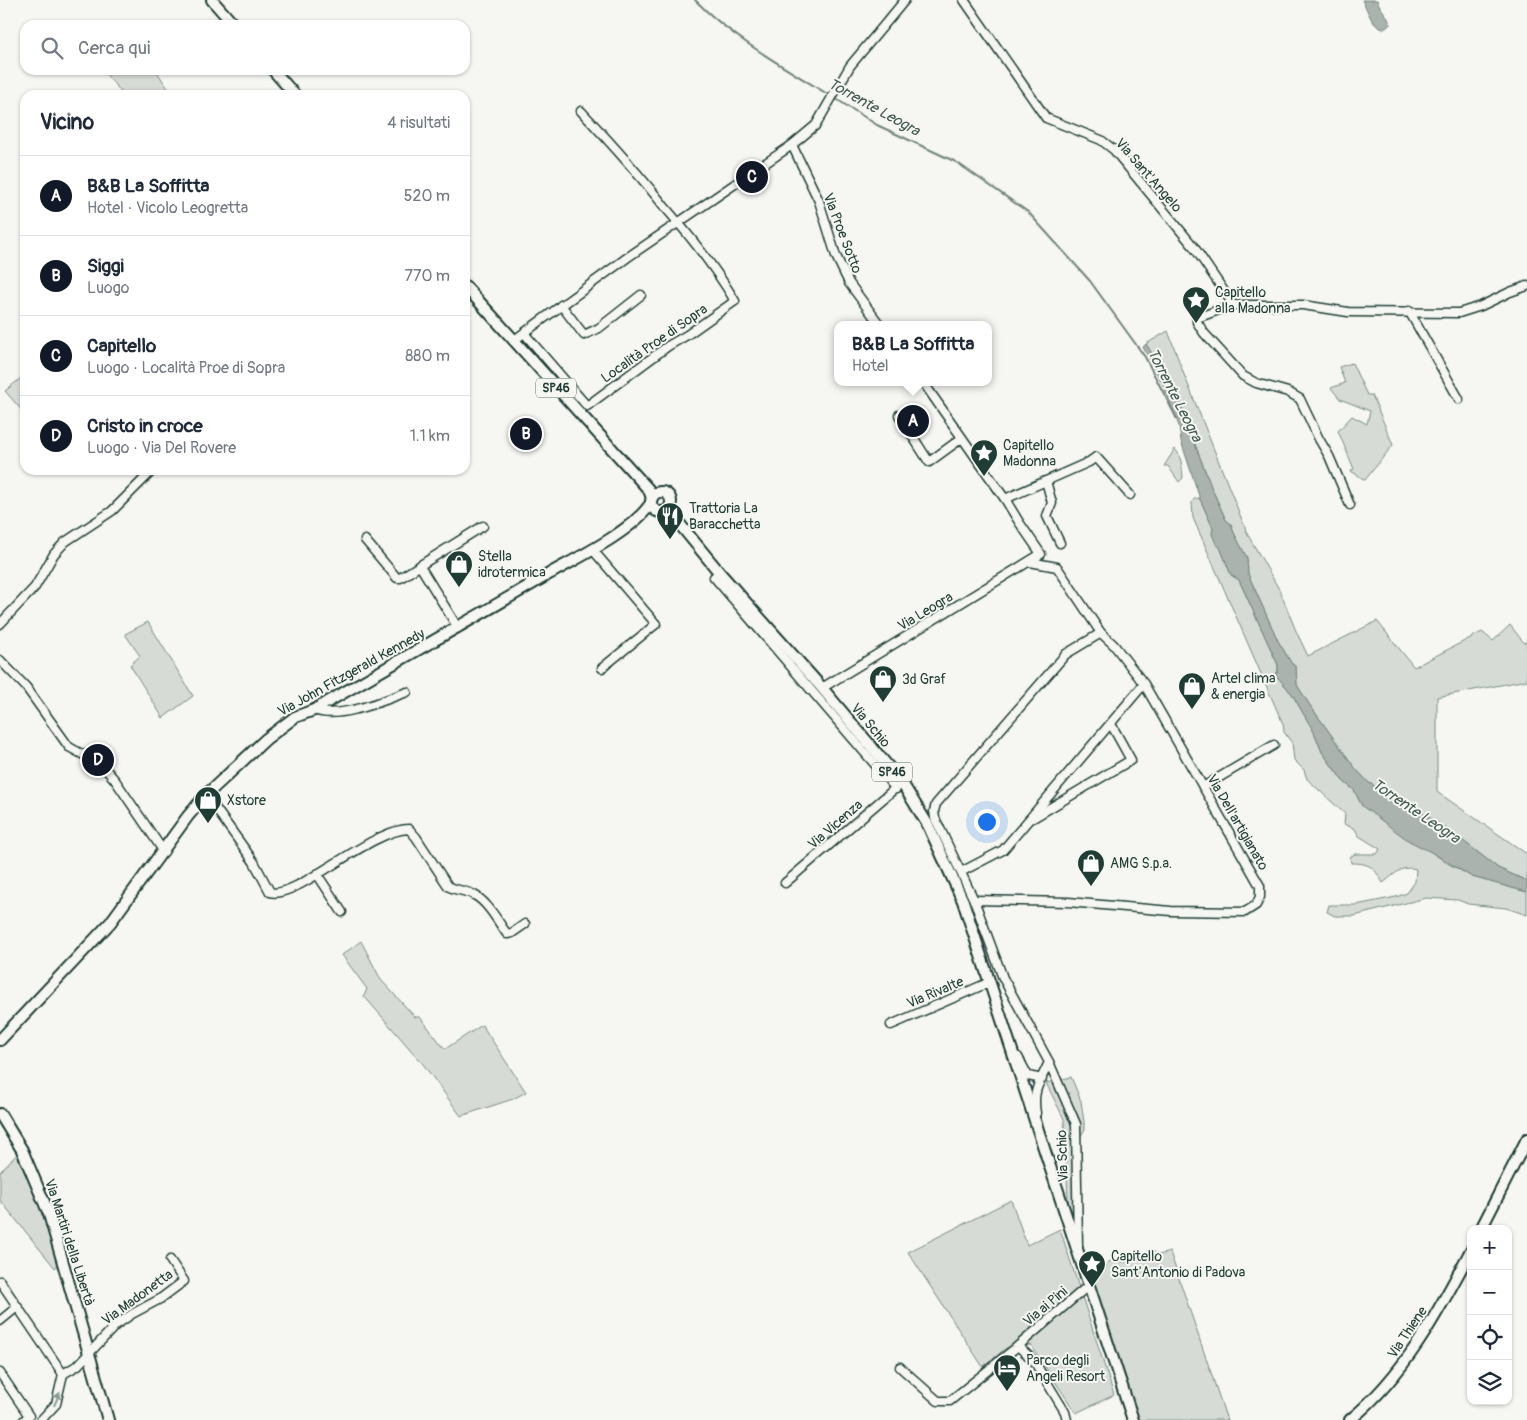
<!DOCTYPE html>
<html lang="it">
<head>
<meta charset="utf-8">
<style>
	:root { --surface:#fff; --page:#f6f6f7; --text:#1f2937; --muted:#747a83; --line:#e0e1e3; --accent:#111827 }
	body { margin:0; font-family:Pangolin,sans-serif; background:var(--page); color:var(--text) }
	.controls { position:absolute; right:15px; bottom:15px; display:grid; overflow:hidden; border-radius:10px; box-shadow:0 1px 4px #0004 }
	.controls button { width:45px; height:45px; display:grid; place-items:center; padding:0; border:0; border-bottom:1px solid var(--line); background:var(--surface); color:var(--text); font:25px sans-serif }
	.you { position:absolute; left:986px; top:821px; width:18px; height:18px; margin:-12px; border:4px solid #fff; border-radius:50%; background:#1a73e8; box-shadow:0 0 0 8px #1a73e833 }
	.badge { display:grid; place-items:center; width:32px; height:32px; border-radius:50%; background:var(--accent); color:#fff; font-size:16px; font-weight:700 }
	.pin { position:absolute; translate:-50% -50%; border:2px solid #fff; box-shadow:0 1px 5px #0006 }
	.popup { position:absolute; left:834px; top:321px; width:158px; height:65px; box-sizing:border-box; display:grid; place-content:center; border-radius:10px; background:var(--surface); filter:drop-shadow(0 1px 4px #0005); font-size:16px; white-space:nowrap; color:var(--muted) }
	.popup b { font-size:19px; color:var(--text) }
	.popup::after { content:''; position:absolute; left:50%; top:100%; margin-left:-10px; border:10px solid transparent; border-top-color:var(--surface) }
	.list { margin:0; padding:0; list-style:none }
	h2 { display:flex; justify-content:space-between; align-items:center; height:65px; margin:0; padding:0 20px; font-size:21px }
	h2 small { font-size:16px; font-weight:400; color:var(--muted) }
	.list li { display:grid; grid-template-columns:32px 1fr auto; gap:15px; align-items:center; box-sizing:border-box; height:80px; padding:0 20px; border-top:1px solid var(--line) }
	.list b { display:block; font-size:19px; white-space:nowrap }
	.list p { margin:0; font-size:16px; white-space:nowrap; color:var(--muted) }
	.list em { font-size:16px; font-style:normal; color:var(--muted) }
	.icon { flex:none; width:28px; height:28px; fill:none; stroke:currentColor; stroke-width:2; stroke-linecap:round; stroke-linejoin:round }
	.map { position:relative; flex:none; width:1527px; height:1420px; overflow:hidden }
	.search { position:absolute; background:var(--surface); box-shadow:0 1px 4px #0004; left:20px; top:20px; width:450px; height:55px; display:flex; align-items:center; gap:12px; box-sizing:border-box; padding:0 18px; border-radius:15px; color:var(--muted); font-size:19px }
	.panel { position:absolute; background:var(--surface); box-shadow:0 1px 4px #0004; left:20px; top:90px; width:450px; height:385px; border-radius:15px }
	.map>svg:first-child { display:block }
	.green { fill:#d6dbd6; stroke:#7a8c85 }
	.water { fill:#aab3ae; stroke:#72847d }
	.lines { fill:none; stroke-linecap:round; stroke-linejoin:round }
	.stream { stroke:#72847d; stroke-width:2 }
	.minor-casing { stroke:#1f3d34; stroke-width:11 }
	.major-casing { stroke:#1f3d34; stroke-width:14 }
	.minor { stroke:#f6f6f2; stroke-width:8 }
	.major { stroke:#f6f6f2; stroke-width:10 }
	.oneway { fill:#8a9a93 }
	.labels { text-anchor:middle; stroke-width:4; stroke-linejoin:round; paint-order:stroke }
	.shield { fill:#f6f6f2; stroke:#60746d; stroke-width:1 }
	.shield-label { font-size:12px; font-weight:bold; fill:#1f3d34 }
	.street-label { font-size:14px; fill:#1f3d34; stroke:#f6f6f2 }
	.poi-label { font-size:14px; fill:#1f3d34; stroke:#f6f6f2; text-anchor:start }
	.water-label { font-size:15px; font-style:italic; fill:#425a52; stroke:#f6f6f2 }
</style>
</head>
<body>
<div class="map">
<svg width="1527" height="1420" viewBox="0 0 1527 1420">
	<rect width="100%" height="100%" fill="#f6f6f2"/>
	<filter id="ink" filterUnits="userSpaceOnUse"><feTurbulence type="fractalNoise" baseFrequency=".02" numOctaves="2"/><feDisplacementMap in="SourceGraphic" scale="10" xChannelSelector="R" yChannelSelector="G"/><feConvolveMatrix kernelMatrix="1 2 1 2 8 2 1 2 1" color-interpolation-filters="sRGB"/></filter>
	<g filter="url(#ink)">
		<g class="green">
			<path d="M102 70H156L172 95H124Z"/>
			<path d="M1168 331 1183 372 1248 535 1280 591 1296 631 1308 656 1377 621 1414 667 1482 632 1493 641 1510 625 1524 643 1527 641V680L1437 697V792L1527 854V881L1498 868 1453 833 1413 807 1369 783 1355 768 1309 704 1297 685 1296 667 1292 664 1278 641 1248 574 1247 558 1234 533 1231 524 1226 520 1212 489 1196 447 1177 393 1146 344Z"/>
			<path d="M1352 363 1367 395H1372L1393 445 1365 480 1351 471 1354 469 1338 431 1352 416 1367 424 1370 411 1340 399 1331 388 1345 383 1339 367Z"/>
			<path d="M25 375V414L5 391Z"/>
			<path d="M1175 449C1182 457 1182 468 1183 478L1179 482 1168 466H1164Z"/>
			<path d="M1195 498 1200 499 1213 528 1212 534 1220 547 1231 575 1239 580 1278 665V672L1275 674 1292 694 1314 732 1322 752 1343 781 1354 790 1362 806 1449 864 1472 877 1527 892V915L1506 908 1468 904 1458 900 1426 898 1354 916H1335L1327 912 1329 905H1356L1396 897 1407 893 1415 882 1416 869C1401 865 1394 875 1383 883 1374 867 1370 863 1351 863L1350 857 1355 854H1377L1380 849 1359 836 1355 829 1344 824 1345 814 1307 779 1304 770 1294 760 1292 743 1284 732 1283 724 1193 518 1192 502Z"/>
			<path d="M148 622 193 696 163 718 130 665 140 656 125 634Z"/>
			<path d="M361 941 381 980 415 1017H420L445 1049 482 1025 526 1092 513 1099 461 1116 423 1064 364 996 367 989 342 955Z"/>
			<path d="M1071 1077 1081 1101 1085 1129 1079 1139 1081 1257 1069 1219 1064 1119 1046 1083Z"/>
			<path d="M20 1151 36 1185 60 1264 55 1268 0 1200V1172Z"/>
			<path d="M1011 1200 1027 1245 1060 1229 1114 1395 1076 1413 1031 1345 1006 1348 983 1367 908 1252Z"/>
			<path d="M1153 1251 1159 1255 1170 1252 1227 1420H1134L1089 1281 1110 1261 1128 1262 1142 1254Z"/>
		</g>
		<g class="water">
			<path d="M1362 0H1377C1380 9 1389 16 1390 25L1383 29C1371 26 1368 10 1362 0Z"/>
			<path d="M1146 344 1177 393 1196 447 1212 489 1226 520 1231 524 1234 533 1247 558 1248 574 1278 641 1292 664 1296 667 1297 685 1309 704 1355 768 1369 783 1413 807 1453 833 1498 868 1527 881V892L1472 877 1431 852 1409 841 1362 806 1354 790 1343 781 1322 752 1314 732 1292 694 1275 674 1278 672V665L1239 580 1231 575 1220 547 1216 544 1212 534 1213 528 1200 499 1181 441 1179 426 1164 387 1143 347Z"/>
		</g>
		<g class="lines">
			<g class="stream">
				<path d="M695 0C732 38 784 67 829 95"/>
				<path d="M833 97 877 125 956 162 1028 212 1090 281 1145 357 1177 419"/>
			</g>
			<g class="minor-casing">
				<g id="minor">
					<path d="M964 0 1046 118 1101 140 1114 150 1194 247 1230 300 1232 305H1303L1348 312 1459 313 1481 306 1510 292 1527 286"/>
					<path d="M792 145 819 201 836 256 849 283 880 325"/>
					<path d="M561 305 584 335 599 328 641 295"/>
					<path d="M1232 305 1197 318V322L1204 333 1243 376 1256 383 1288 392 1300 399 1319 439 1329 456 1350 505"/>
					<path d="M1409 311 1459 399"/>
					<path d="M524 333 587 406 668 346 687 335 735 301C715 267 690 236 664 206 638 173 610 142 581 111"/>
					<path d="M513 341 628 257 792 145 816 125 850 66 905 0"/>
					<path d="M899 415 929 462 962 438"/>
					<path d="M1046 481 1052 503 1047 516 1060 543"/>
					<path d="M1005 499 1089 462 1096 457 1130 495"/>
					<path d="M365 540 397 578H400L483 526"/>
					<path d="M592 549 656 624 602 668"/>
					<path d="M420 566 458 628"/>
					<path d="M714 577 896 789"/>
					<path d="M0 624 35 587 54 554 65 542 112 511 153 470"/>
					<path d="M0 660 26 687 69 747 102 765 115 780 164 852"/>
					<path d="M822 688 1041 554 1019 522 1005 499 923 382"/>
					<path d="M314 710C339 720 382 701 407 692"/>
					<path d="M1203 787 1274 745"/>
					<path d="M206 795 254 862 270 892C294 901 371 829 409 829L416 837 448 886C456 891 466 890 474 895 488 902 498 922 507 934L512 933 525 924"/>
					<path d="M1033 818 1131 760 1111 724"/>
					<path d="M961 872 1003 850 1144 684"/>
					<path d="M317 874 342 912"/>
					<path d="M785 883 899 785"/>
					<path d="M974 900 1068 902 1171 911 1245 912 1256 905 1260 897V886L1144 684 1114 645 1101 633 1057 567 1030 562"/>
					<path d="M891 1025 990 982"/>
					<path d="M1018 1057 1028 1076 1042 1079"/>
					<path d="M1049 1062 1076 1124 1078 1247"/>
					<path d="M1036 1113C1032 1089 1040 1083 1049 1062L1003 978 974 900 935 818 934 811 936 804 1066 654 1101 633"/>
					<path d="M0 1281 63 1374"/>
					<path d="M0 1321 17 1307"/>
					<path d="M900 1367 938 1401H950L1018 1346"/>
					<path d="M0 1373 29 1416 24 1420"/>
					<path d="M63 1374 78 1365 116 1325 132 1314 160 1299 184 1281 170 1260"/>
					<path d="M41 1420 56 1404 63 1374"/>
					<path d="M1067 1420 1065 1412 1034 1361 1018 1346 1089 1285"/>
				</g>
			</g>
			<g class="major-casing">
				<g id="major">
					<path d="M212 0 234 25"/>
					<path d="M273 70 295 95"/>
					<path d="M465 286 649 490 652 498"/>
					<circle cx="661" cy="502" r="10"/>
					<path d="M664 512 673 516 719 572 822 688 902 783 928 825 963 901 1133 1420"/>
					<path d="M0 1040 110 923 188 816 206 795 266 739 295 717 314 710C392 664 471 620 549 574 579 557 633 531 651 503"/>
					<path d="M0 1114 22 1150 49 1214 108 1420"/>
					<path d="M1481 1229 1527 1139"/>
					<path d="M1350 1420C1405 1375 1439 1311 1471 1250"/>
				</g>
			</g>
			<use href="#minor" class="minor"/>
			<use href="#major" class="major"/>
		</g>
		<defs><path id="oneway-solid" d="M-6-.8H1V-3.2L6.5 0L1 3.2V.8H-6Z" transform="scale(1.25)"/></defs>
		<use class="oneway" href="#oneway-solid" transform="translate(57 1399) rotate(-66)"/>
	</g>
	<defs>
		<g id="sight-pin" transform="scale(1.4375)"><path d="M0 17L-7.5 6A9.5 9.5 0 1 1 7.5 6Z" fill="#1f3d34" stroke="#f6f6f2"/><path d="M0-6L1.8-2.2L6-1.7L2.9 1.2L3.7 5.4L0 3.3L-3.7 5.4L-2.9 1.2L-6-1.7L-1.8-2.2Z" fill="#fff"/></g>
		<g id="restaurant-pin" transform="scale(1.4375)"><path d="M0 17L-7.5 6A9.5 9.5 0 1 1 7.5 6Z" fill="#1f3d34" stroke="#f6f6f2"/><path d="M-5-6h1v4h1v-4h1v4h1v-4h1v5L-1.5 .5V6h-2V.5L-5-1ZM5-6V6H3V1.5H1.5Q1.5-4 5-6Z" fill="#fff"/></g>
		<g id="shop-pin" transform="scale(1.4375)"><path d="M0 17L-7.5 6A9.5 9.5 0 1 1 7.5 6Z" fill="#1f3d34" stroke="#f6f6f2"/><path d="M-5-2.5h2.3a2.7 3.5 0 0 1 5.4 0H5L5.5 6h-11ZM-1.5-2.5h3a1.5 2.3 0 0 0-3 0Z" fill="#fff"/></g>
		<g id="hotel-pin" transform="scale(1.4375)"><path d="M0 17L-7.5 6A9.5 9.5 0 1 1 7.5 6Z" fill="#1f3d34" stroke="#f6f6f2"/><path d="M-6-4.5h1.5V1H6V5H4.5V3h-9V5H-6ZM-4 0a1.8 1.8 0 1 1 3.6 0ZM.5 0V-2.5h3Q6-2.5 6 0Z" fill="#fff"/></g>
	</defs>
	<g fill-rule="evenodd">
		<use href="#sight-pin" x="1196" y="300"/>
		<use href="#sight-pin" x="984" y="453"/>
		<use href="#restaurant-pin" x="670" y="516"/>
		<use href="#shop-pin" x="459" y="564"/>
		<use href="#shop-pin" x="883" y="679"/>
		<use href="#shop-pin" x="1192" y="686"/>
		<use href="#shop-pin" x="208" y="800"/>
		<use href="#shop-pin" x="1091" y="863"/>
		<use href="#sight-pin" x="1092" y="1264"/>
		<use href="#hotel-pin" x="1007" y="1368"/>
	</g>
	<g class="labels">
		<g class="shield">
			<rect x="536" y="378.5" width="40" height="19" rx="4"/>
			<rect x="872" y="762.5" width="40" height="19" rx="4"/>
		</g>
		<g class="shield-label">
			<text x="556" y="392">SP46</text>
			<text x="892" y="776">SP46</text>
		</g>
		<g class="street-label">
			<text transform="translate(1149 175) rotate(49)" y="5">Via Sant'Angelo</text>
			<text transform="translate(843 233) rotate(69)" y="5">Via Proe Sotto</text>
			<text transform="translate(654 343) rotate(-35)" y="5">Località Proe di Sopra</text>
			<text transform="translate(925 611) rotate(-31)" y="5">Via Leogra</text>
			<text transform="translate(351 672) rotate(-29)" y="5">Via John Fitzgerald Kennedy</text>
			<text transform="translate(871 725) rotate(50)" y="5">Via Schio</text>
			<text transform="translate(1238 822) rotate(60)" y="5">Via Dell'artigianato</text>
			<text transform="translate(835 824) rotate(-41)" y="5">Via Vicenza</text>
			<text transform="translate(935 992) rotate(-23)" y="5">Via Rivalte</text>
			<text transform="translate(1062 1156) rotate(-92)" y="5">Via Schio</text>
			<text transform="translate(70 1242) rotate(72)" y="5">Via Martiri della Libertà</text>
			<text transform="translate(137 1297) rotate(-36)" y="5">Via Madonetta</text>
			<text transform="translate(1045 1306) rotate(-40)" y="5">Via ai Pini</text>
			<text transform="translate(1407 1332) rotate(-56)" y="5">Via Thiene</text>
		</g>
		<g class="poi-label">
			<text x="1215" y="297">Capitello<tspan x="1215" dy="16">alla Madonna</tspan></text>
			<text x="1003" y="450">Capitello<tspan x="1003" dy="16">Madonna</tspan></text>
			<text x="689" y="513">Trattoria La<tspan x="689" dy="16">Baracchetta</tspan></text>
			<text x="478" y="561">Stella<tspan x="478" dy="16">idrotermica</tspan></text>
			<text x="1211" y="683">Artel clima<tspan x="1211" dy="16">&amp; energia</tspan></text>
			<text x="902" y="684">3d Graf</text>
			<text x="227" y="805">Xstore</text>
			<text x="1110" y="868">AMG S.p.a.</text>
			<text x="1111" y="1261">Capitello<tspan x="1111" dy="16">Sant'Antonio di Padova</tspan></text>
			<text x="1026" y="1365">Parco degli<tspan x="1026" dy="16">Angeli Resort</tspan></text>
		</g>
		<g class="water-label">
			<text transform="translate(874 107) rotate(29)" y="5">Torrente Leogra</text>
			<text transform="translate(1175 395) rotate(63)" y="5">Torrente Leogra</text>
			<text transform="translate(1416 811) rotate(34)" y="5">Torrente Leogra</text>
		</g>
	</g>
</svg>
<div class="controls">
<button>+</button>
<button>−</button>
<button><svg class="icon" aria-label="locate" viewBox="0 0 24 24"><circle cx="12" cy="12" r="6"/><path d="M12 2v4M12 18v4M2 12h4M18 12h4"/></svg></button>
<button><svg class="icon" aria-label="layers" viewBox="0 0 24 24"><path d="M12 4l9 5-9 5-9-5zM3 14l9 5 9-5"/></svg></button>
</div>
<div class="you"></div>
<div class="pin badge" style="left:913px;top:421px">A</div>
<div class="popup"><b>B&amp;B La Soffitta</b>Hotel</div>
<div class="pin badge" style="left:526px;top:434px">B</div>
<div class="pin badge" style="left:752px;top:177px">C</div>
<div class="pin badge" style="left:98px;top:760px">D</div>
<div class="search"><svg class="icon" aria-label="search" viewBox="0 0 24 24"><circle cx="10" cy="10" r="6"/><path d="M15 15l6 6"/></svg>Cerca qui</div>
<section class="panel">
<h2>Vicino<small>4 risultati</small></h2>
<ul class="list">
<li><span class="badge">A</span><div><b>B&amp;B La Soffitta</b><p>Hotel · Vicolo Leogretta</p></div><em>520 m</em></li>
<li><span class="badge">B</span><div><b>Siggi</b><p>Luogo</p></div><em>770 m</em></li>
<li><span class="badge">C</span><div><b>Capitello</b><p>Luogo · Località Proe di Sopra</p></div><em>880 m</em></li>
<li><span class="badge">D</span><div><b>Cristo in croce</b><p>Luogo · Via Del Rovere</p></div><em>1.1 km</em></li>
</ul>
</section>
</div>
</body>
</html>
